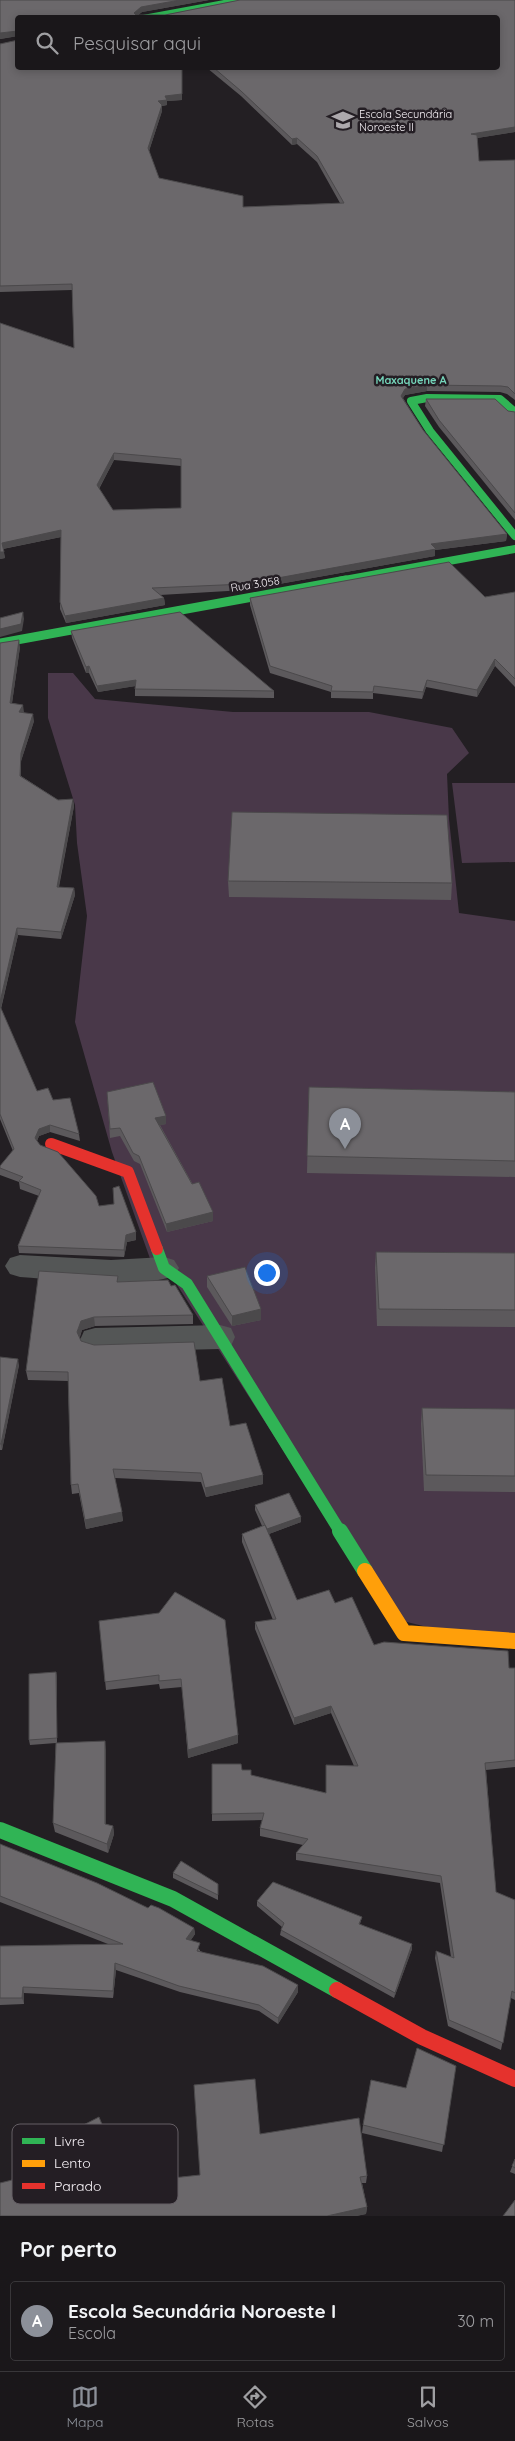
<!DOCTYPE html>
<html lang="pt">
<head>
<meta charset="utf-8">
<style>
	:root { --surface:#1a171a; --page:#232023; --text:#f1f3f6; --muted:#9f9fa2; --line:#383639; --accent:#8c9099 }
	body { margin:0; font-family:Quicksand,sans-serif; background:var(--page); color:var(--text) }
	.you { position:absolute; left:266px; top:1272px; width:18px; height:18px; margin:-12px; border:4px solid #fff; border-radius:50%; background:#1a73e8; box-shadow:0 0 0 8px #1a73e833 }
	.badge { display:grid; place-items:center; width:32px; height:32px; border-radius:50%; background:var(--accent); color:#fff; font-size:16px; font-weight:700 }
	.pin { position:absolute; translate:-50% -41px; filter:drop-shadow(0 1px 2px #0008) }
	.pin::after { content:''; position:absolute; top:26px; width:18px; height:15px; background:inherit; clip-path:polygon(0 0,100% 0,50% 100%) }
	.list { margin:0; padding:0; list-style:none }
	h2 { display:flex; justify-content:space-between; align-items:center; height:65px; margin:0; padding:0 20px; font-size:21px }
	h2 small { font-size:16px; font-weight:400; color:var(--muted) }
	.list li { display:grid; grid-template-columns:32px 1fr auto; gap:15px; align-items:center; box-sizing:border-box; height:80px; margin:0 10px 10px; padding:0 10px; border:1px solid var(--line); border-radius:5px }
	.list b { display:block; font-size:19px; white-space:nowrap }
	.list p { margin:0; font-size:16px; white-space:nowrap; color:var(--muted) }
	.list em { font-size:16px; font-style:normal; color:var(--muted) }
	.icon { flex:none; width:28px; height:28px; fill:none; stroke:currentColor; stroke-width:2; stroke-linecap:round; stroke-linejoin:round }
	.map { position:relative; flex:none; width:515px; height:2216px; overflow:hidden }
	.search { position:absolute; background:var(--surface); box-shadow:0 2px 8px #0003; left:15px; right:15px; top:15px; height:55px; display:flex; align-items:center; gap:12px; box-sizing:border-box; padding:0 18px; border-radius:5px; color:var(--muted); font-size:19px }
	.sheet { height:155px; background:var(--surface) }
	nav { display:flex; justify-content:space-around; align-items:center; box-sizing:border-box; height:70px; border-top:1px solid var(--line); background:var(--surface); font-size:14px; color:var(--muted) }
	nav a { display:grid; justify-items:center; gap:2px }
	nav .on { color:var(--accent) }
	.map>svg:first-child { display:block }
	.green { fill:#493849 }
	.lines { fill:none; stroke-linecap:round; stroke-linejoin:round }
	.street { fill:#545656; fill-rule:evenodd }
	.fast-far4 { stroke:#30b455; stroke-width:5.5 }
	.fast-far3 { stroke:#30b455; stroke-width:8 }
	.fast-far2 { stroke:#30b455; stroke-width:9 }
	.fast-far1 { stroke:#30b455; stroke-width:12 }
	.fast { stroke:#30b455; stroke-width:16 }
	.slow { stroke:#ff9f0a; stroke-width:16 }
	.jam-far1 { stroke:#e5322d; stroke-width:12 }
	.jam { stroke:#e5322d; stroke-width:16 }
	.wall { fill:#5c595c; fill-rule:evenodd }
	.shaded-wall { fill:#4b494b }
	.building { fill:#6b686b; stroke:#4b494b; fill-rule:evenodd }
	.labels { text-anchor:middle; stroke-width:5; stroke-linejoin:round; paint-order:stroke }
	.far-poi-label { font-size:11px; fill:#f8f3f8; stroke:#241e24; text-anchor:start }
	.far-neighbourhood-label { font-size:11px; font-weight:bold; fill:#75d6bb; stroke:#241e24 }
	.far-street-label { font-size:11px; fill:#f8f3f8; stroke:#241e24 }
	.key { fill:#241e24; stroke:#645e64; stroke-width:1 }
	.key-label { font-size:14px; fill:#f8f3f8 }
</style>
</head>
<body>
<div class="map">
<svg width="515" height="2216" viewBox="0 0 515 2216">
	<rect width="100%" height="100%" fill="#231f23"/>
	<g class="green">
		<path d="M48 673H73L95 699 233 712H369L452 728 469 753 447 774 449 819 459 913 515 921V1649L391 1618 172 1277 153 1267 112 1152 75 1022 87 916 77 843 75 805 48 718Z"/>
		<path d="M452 783H515V862L462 863Z"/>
	</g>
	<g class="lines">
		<g class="street">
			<path d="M20 1255 111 1260 164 1257 174 1260 179 1268 174 1276C132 1290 65 1280 20 1277L10 1274 5 1266 10 1258Z"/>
			<path d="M220 1325 231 1328 235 1337 231 1346 220 1349 95 1352 84 1349 80 1340 84 1331 95 1328Z"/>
		</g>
		<path class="fast-far4" d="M142 18 239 0"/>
		<g class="fast-far3">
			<path d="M515 412 500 399 427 398 411 401 430 431 515 536"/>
			<path d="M339 581 515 549"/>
		</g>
		<path class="fast-far2" d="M0 643 346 580"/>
		<path class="fast-far1" d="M157 1249 164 1268 187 1284 341 1533"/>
		<g class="fast">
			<path d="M340 1531 365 1571"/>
			<path d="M0 1830 173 1899 337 1990"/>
		</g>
		<path class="slow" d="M365 1571 404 1633 515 1641"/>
		<path class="jam-far1" d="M51 1144 128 1172 157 1249"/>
		<path class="jam" d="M337 1990 422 2037 515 2079"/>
	</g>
	<g class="wall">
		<path d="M0 0H209L142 12 138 15H165L240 0H515V132L477 138 479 161 515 160V400L507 394 500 392 427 391 405 395 403 398 423 430 507 534 506 541 435 550V556L245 590 160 595 164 598 165 605 66 623 60 609V602L61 537 3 549 5 558 0 559V323L74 348 72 290 0 292V44L18 40V68H182V100L167 101V105L162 106V111L149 151 159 178 243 196V207L340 203 317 162 297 144 292 145 241 96 207 68H498V18H18V36L0 39ZM114 460 181 466V508L113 510 99 489Z"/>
		<path d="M426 399 515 412V520L439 427 425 406Z"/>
		<path d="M515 592V687L495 666 477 697 426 687 422 699 373 693V699L331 698V692L270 673 250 605V598L485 597Z"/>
		<path d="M71 631 274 691V698L135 696V686L98 692 89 673H86L72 638Z"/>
		<path d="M0 643 20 647 12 703 23 705V713L34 721 21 761V776L58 800 73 799 74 806 59 887 74 888 75 895 61 939 18 935 1 1009 37 1091 53 1100 79 1134 80 1141 50 1132 39 1136 37 1141 40 1145 99 1206 136 1232V1240L127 1242 124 1257 19 1253 18 1246 39 1196 20 1189 19 1182 0 1175V1166L13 1151 0 1119Z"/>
		<path d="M228 881 452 883 451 900 229 897Z"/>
		<path d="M309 1087 515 1092V1177L307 1173Z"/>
		<path d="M107 1092 166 1124 160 1125 213 1221 167 1232 140 1164 134 1161 120 1136 110 1138Z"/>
		<path d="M376 1252 515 1253V1327L377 1326 375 1268Z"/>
		<path d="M207 1276 261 1309V1320L232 1326 207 1287Z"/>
		<path d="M118 1282 171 1286 193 1315V1324L95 1326 82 1330 80 1337 81 1341 200 1381 230 1426 263 1484 206 1497 201 1482 115 1478 123 1521 86 1529 79 1493 72 1494 71 1485 68 1381 28 1380 26 1371Z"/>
		<path d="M0 1357 19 1365 2 1450H0Z"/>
		<path d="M422 1408 515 1409V1492L424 1491 421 1424Z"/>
		<path d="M255 1505 301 1522 269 1534 297 1600 335 1603 374 1645 509 1668H515V1767L486 1770 496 1892 515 1900V2000L511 1998 501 2050 448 2026 435 1958 436 1951 451 1957 440 1883 296 1860V1853L303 1845 260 1836V1828L263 1820 212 1821V1764L242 1770 251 1775 326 1793V1765L354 1766 331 1713 294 1725 255 1629V1622L273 1620 242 1542V1534L262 1526 255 1510Z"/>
		<path d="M159 1613 238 1735V1743L188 1758 182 1687 160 1689 159 1684 106 1690 99 1621Z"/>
		<path d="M56 1672 57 1678V1743L106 1750V1824L113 1826 114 1834 108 1853 55 1832 53 1823 56 1743 30 1745 29 1740Z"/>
		<path d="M0 1844 194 1928 195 1934 190 1941 200 1950V1951L298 1992 278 2024 259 2011 180 1992 116 1970 113 1998 24 1993V2004L0 2005V1946L108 1944 0 1902Z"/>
		<path d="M173 1873 218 1884V1900L173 1878Z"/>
		<path d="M257 1901 362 1917 360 1924 412 1949 394 1998 280 1935 281 1930 282 1927 257 1906Z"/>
		<path d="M456 2066 442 2152 362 2133 363 2125 406 2088Z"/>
		<path d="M66 2134 126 2183 200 2175 260 2134 367 2176 366 2183H362L367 2207 366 2214 356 2216H0L76 2164 67 2141Z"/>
		<path d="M515 2159V2174L510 2172Z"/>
	</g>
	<g class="shaded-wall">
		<path d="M180 0H209L142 12 134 18V13L141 7Z"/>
		<path d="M18 31V36L0 39V33Z"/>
		<path d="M182 94V100L167 101V105L162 106V111L148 154V148L158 101 165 96Z"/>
		<path d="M515 127V132L471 139V134Z"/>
		<path d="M297 138V144L292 145V139Z"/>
		<path d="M427 385V391L405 395 400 402 401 396 405 389Z"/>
		<path d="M114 453V460L97 492V485Z"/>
		<path d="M61 530V537L2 549V543Z"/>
		<path d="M507 534 506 541 435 550V556L245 590V584L431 544Z"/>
		<path d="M0 552H4L5 558 0 559Z"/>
		<path d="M164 598 165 605 66 623 65 616Z"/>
		<path d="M23 612 24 619 22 631 0 637V629Z"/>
		<path d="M19 640 20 647 11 710 10 703Z"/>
		<path d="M495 659V666L477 697V690Z"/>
		<path d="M89 666V673H86V667Z"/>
		<path d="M136 680V686L98 692 97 686Z"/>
		<path d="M427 680 426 687 422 699 423 692Z"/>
		<path d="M23 705 24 712 20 719 19 712Z"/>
		<path d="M33 714 34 721 21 761V783L20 776 21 753Z"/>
		<path d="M73 799 74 806 57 895V887Z"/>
		<path d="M74 888 75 895 61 939V932Z"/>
		<path d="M17 928 18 935 0 1012V1002Z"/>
		<path d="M166 1116V1124L156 1126 155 1118Z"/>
		<path d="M50 1125V1132L39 1136 35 1145V1138L39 1129Z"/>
		<path d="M213 1212V1221L167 1232 166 1224Z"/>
		<path d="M136 1232V1240L127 1242 124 1257V1250L126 1235Z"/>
		<path d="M261 1309V1320L232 1326V1316Z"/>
		<path d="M94 1317 95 1326 82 1330 78 1341 77 1332 81 1321Z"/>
		<path d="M18 1359 19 1365 2 1450 1 1444Z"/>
		<path d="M263 1475V1484L206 1497 205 1488Z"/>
		<path d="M122 1512 123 1521 86 1529 85 1520Z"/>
		<path d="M301 1517V1522L266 1535V1529Z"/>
		<path d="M56 1672 57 1678V1743V1738Z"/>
		<path d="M331 1706V1713L294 1725V1718Z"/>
		<path d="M238 1735V1743L188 1758V1750Z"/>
		<path d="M105 1741 106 1750V1833L105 1824Z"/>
		<path d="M113 1826 114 1834 108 1853 107 1844Z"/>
		<path d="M194 1928 195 1934 187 1946 186 1939Z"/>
		<path d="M412 1944V1949L394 1998 395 1993Z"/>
		<path d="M115 1963 116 1970 113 1998V1991Z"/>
		<path d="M298 1985V1992L278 2024V2018Z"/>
		<path d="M23 1987 24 1993V2004L22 1998Z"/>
		<path d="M367 2207 366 2214 356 2216H327Z"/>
	</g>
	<g class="building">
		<path d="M0 0H180L141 7 134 13 136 15H165L240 0H515V127L471 134 477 135 479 161 515 160V394L508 387 501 386 427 385 405 389 401 396 423 430 507 534 431 544 436 549 245 584 152 588 164 598 65 616 60 602 61 530 2 543 4 552H0V323L74 348 72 284 0 286V44L18 40V68H182V94L165 96 167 100 158 101 162 105 148 148 159 178 243 196V207L344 203 317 156 297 138 292 139 241 91 214 68H498V18H18V31L0 33ZM114 453 181 459V508L113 510 97 485Z"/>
		<path d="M426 399H495L508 411 515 412V513L439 420Z"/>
		<path d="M449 562 485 597 515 592V679L495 659 477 690 427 680 423 692 374 686 373 692 331 691 332 686 270 666 250 598Z"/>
		<path d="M23 612 21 624 0 629V618Z"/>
		<path d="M180 612 274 691 135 689 136 680 97 686 89 666 86 667 71 631Z"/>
		<path d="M19 640 10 703 23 705 19 712 33 714 21 753 20 776 58 800 73 799 57 887 74 888 61 932 17 928 0 1002V643Z"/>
		<path d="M232 812 447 815 452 883 228 881Z"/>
		<path d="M0 1006 37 1091 48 1088 53 1100 70 1098 79 1134 50 1125 39 1129 35 1138 40 1145 58 1152 96 1196 99 1206 114 1204 113 1188 119 1186 136 1232 126 1235 124 1250 18 1246 41 1190 19 1181 23 1177 0 1168V1166L14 1149 0 1114Z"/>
		<path d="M153 1082 166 1116 155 1118 192 1184 199 1182 213 1212 166 1224 139 1156 133 1153 120 1128 110 1129 107 1092Z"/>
		<path d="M309 1087 515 1092V1161L307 1156Z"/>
		<path d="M376 1252 515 1253V1310L379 1309Z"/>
		<path d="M245 1267 261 1309 232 1316 207 1276Z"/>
		<path d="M39 1271 118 1276 117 1282 168 1280 171 1286 175 1285 193 1315 94 1317 81 1321 77 1332 81 1341 94 1345 194 1342 200 1381 222 1378 230 1426 246 1423 263 1475 205 1488 201 1473 113 1469 122 1512 85 1520 78 1484 71 1485 68 1372 26 1371Z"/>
		<path d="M0 1357 18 1359 1 1444H0Z"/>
		<path d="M422 1408 515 1409V1476L426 1475Z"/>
		<path d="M289 1493 301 1517 267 1529 255 1505Z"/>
		<path d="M265 1525 297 1600 329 1590 335 1603 352 1597 374 1645 384 1642 508 1651 509 1668H515V1760L485 1763 496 1892 515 1900V1993L512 1991 503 2043 449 2020 436 1951 454 1958 441 1876 296 1853 308 1839 260 1828 264 1813 212 1814V1764H241L242 1770H251V1775L326 1793V1765L358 1766 331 1706 294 1718 255 1622 276 1619 242 1534Z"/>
		<path d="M175 1592 225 1620 238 1735 188 1750 181 1679 159 1681V1675L105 1682 99 1621 159 1613Z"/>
		<path d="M56 1672 57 1738 29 1740V1674Z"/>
		<path d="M105 1741V1824L113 1826 107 1844 53 1823 56 1743Z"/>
		<path d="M0 1844 97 1883 148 1908 151 1905 159 1908 194 1928 186 1939 200 1943 197 1951 263 1966 298 1985 278 2018 259 2005 179 1986 115 1963 113 1991 23 1987 22 1998H0V1946L123 1944 0 1896Z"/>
		<path d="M181 1861 218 1884V1895L173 1873Z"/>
		<path d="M273 1882 362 1917 359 1924 412 1944 395 1993 281 1930 284 1923 257 1901Z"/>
		<path d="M417 2048 456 2066 444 2145 363 2125 371 2080 406 2088Z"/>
		<path d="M255 2079 260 2134 359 2118 367 2176 360 2177 367 2207 327 2216H0V2183L77 2164 66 2134 99 2117 126 2183 200 2175 194 2085Z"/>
		<path d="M515 2159V2168L512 2166Z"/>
		<path d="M515 2200V2216H503Z"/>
	</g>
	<defs>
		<g id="school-bare" transform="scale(1.725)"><path d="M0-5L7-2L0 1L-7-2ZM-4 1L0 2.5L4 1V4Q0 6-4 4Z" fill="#ada9ad" stroke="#241e24" stroke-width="2.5" paint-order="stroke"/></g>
	</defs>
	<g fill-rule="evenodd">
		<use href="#school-bare" x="343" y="120"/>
	</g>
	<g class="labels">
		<g class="far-poi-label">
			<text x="359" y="118">Escola Secundária<tspan x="359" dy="13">Noroeste II</tspan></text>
		</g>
		<g class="far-neighbourhood-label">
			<text x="411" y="384">Maxaquene A</text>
		</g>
		<g class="far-street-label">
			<text transform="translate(255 584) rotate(-9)" y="4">Rua 3.058</text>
		</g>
	</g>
	<rect x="12" y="2124" width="166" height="80" rx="8" class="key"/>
	<rect x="22" y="2138" width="23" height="6" fill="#30b455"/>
	<rect x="22" y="2160" width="23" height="7" fill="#ff9f0a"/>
	<rect x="22" y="2183" width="23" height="6" fill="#e5322d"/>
	<g class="key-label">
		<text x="54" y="2146">Livre</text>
		<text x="54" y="2168">Lento</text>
		<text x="54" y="2191">Parado</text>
	</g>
</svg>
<div class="you"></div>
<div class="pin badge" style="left:345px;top:1149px">A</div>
<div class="search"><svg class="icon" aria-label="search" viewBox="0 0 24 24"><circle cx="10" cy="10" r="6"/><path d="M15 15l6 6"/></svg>Pesquisar aqui</div>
</div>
<section class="sheet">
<h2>Por perto<small></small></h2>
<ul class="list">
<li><span class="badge">A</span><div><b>Escola Secundária Noroeste I</b><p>Escola</p></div><em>30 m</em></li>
</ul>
</section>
<nav>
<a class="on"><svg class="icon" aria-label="map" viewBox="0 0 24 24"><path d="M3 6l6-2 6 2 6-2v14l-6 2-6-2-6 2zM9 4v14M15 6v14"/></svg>Mapa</a>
<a><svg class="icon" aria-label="directions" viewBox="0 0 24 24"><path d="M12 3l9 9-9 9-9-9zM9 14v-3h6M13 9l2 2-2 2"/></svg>Rotas</a>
<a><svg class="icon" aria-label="saved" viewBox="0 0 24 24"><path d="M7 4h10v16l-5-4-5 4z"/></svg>Salvos</a>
</nav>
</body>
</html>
